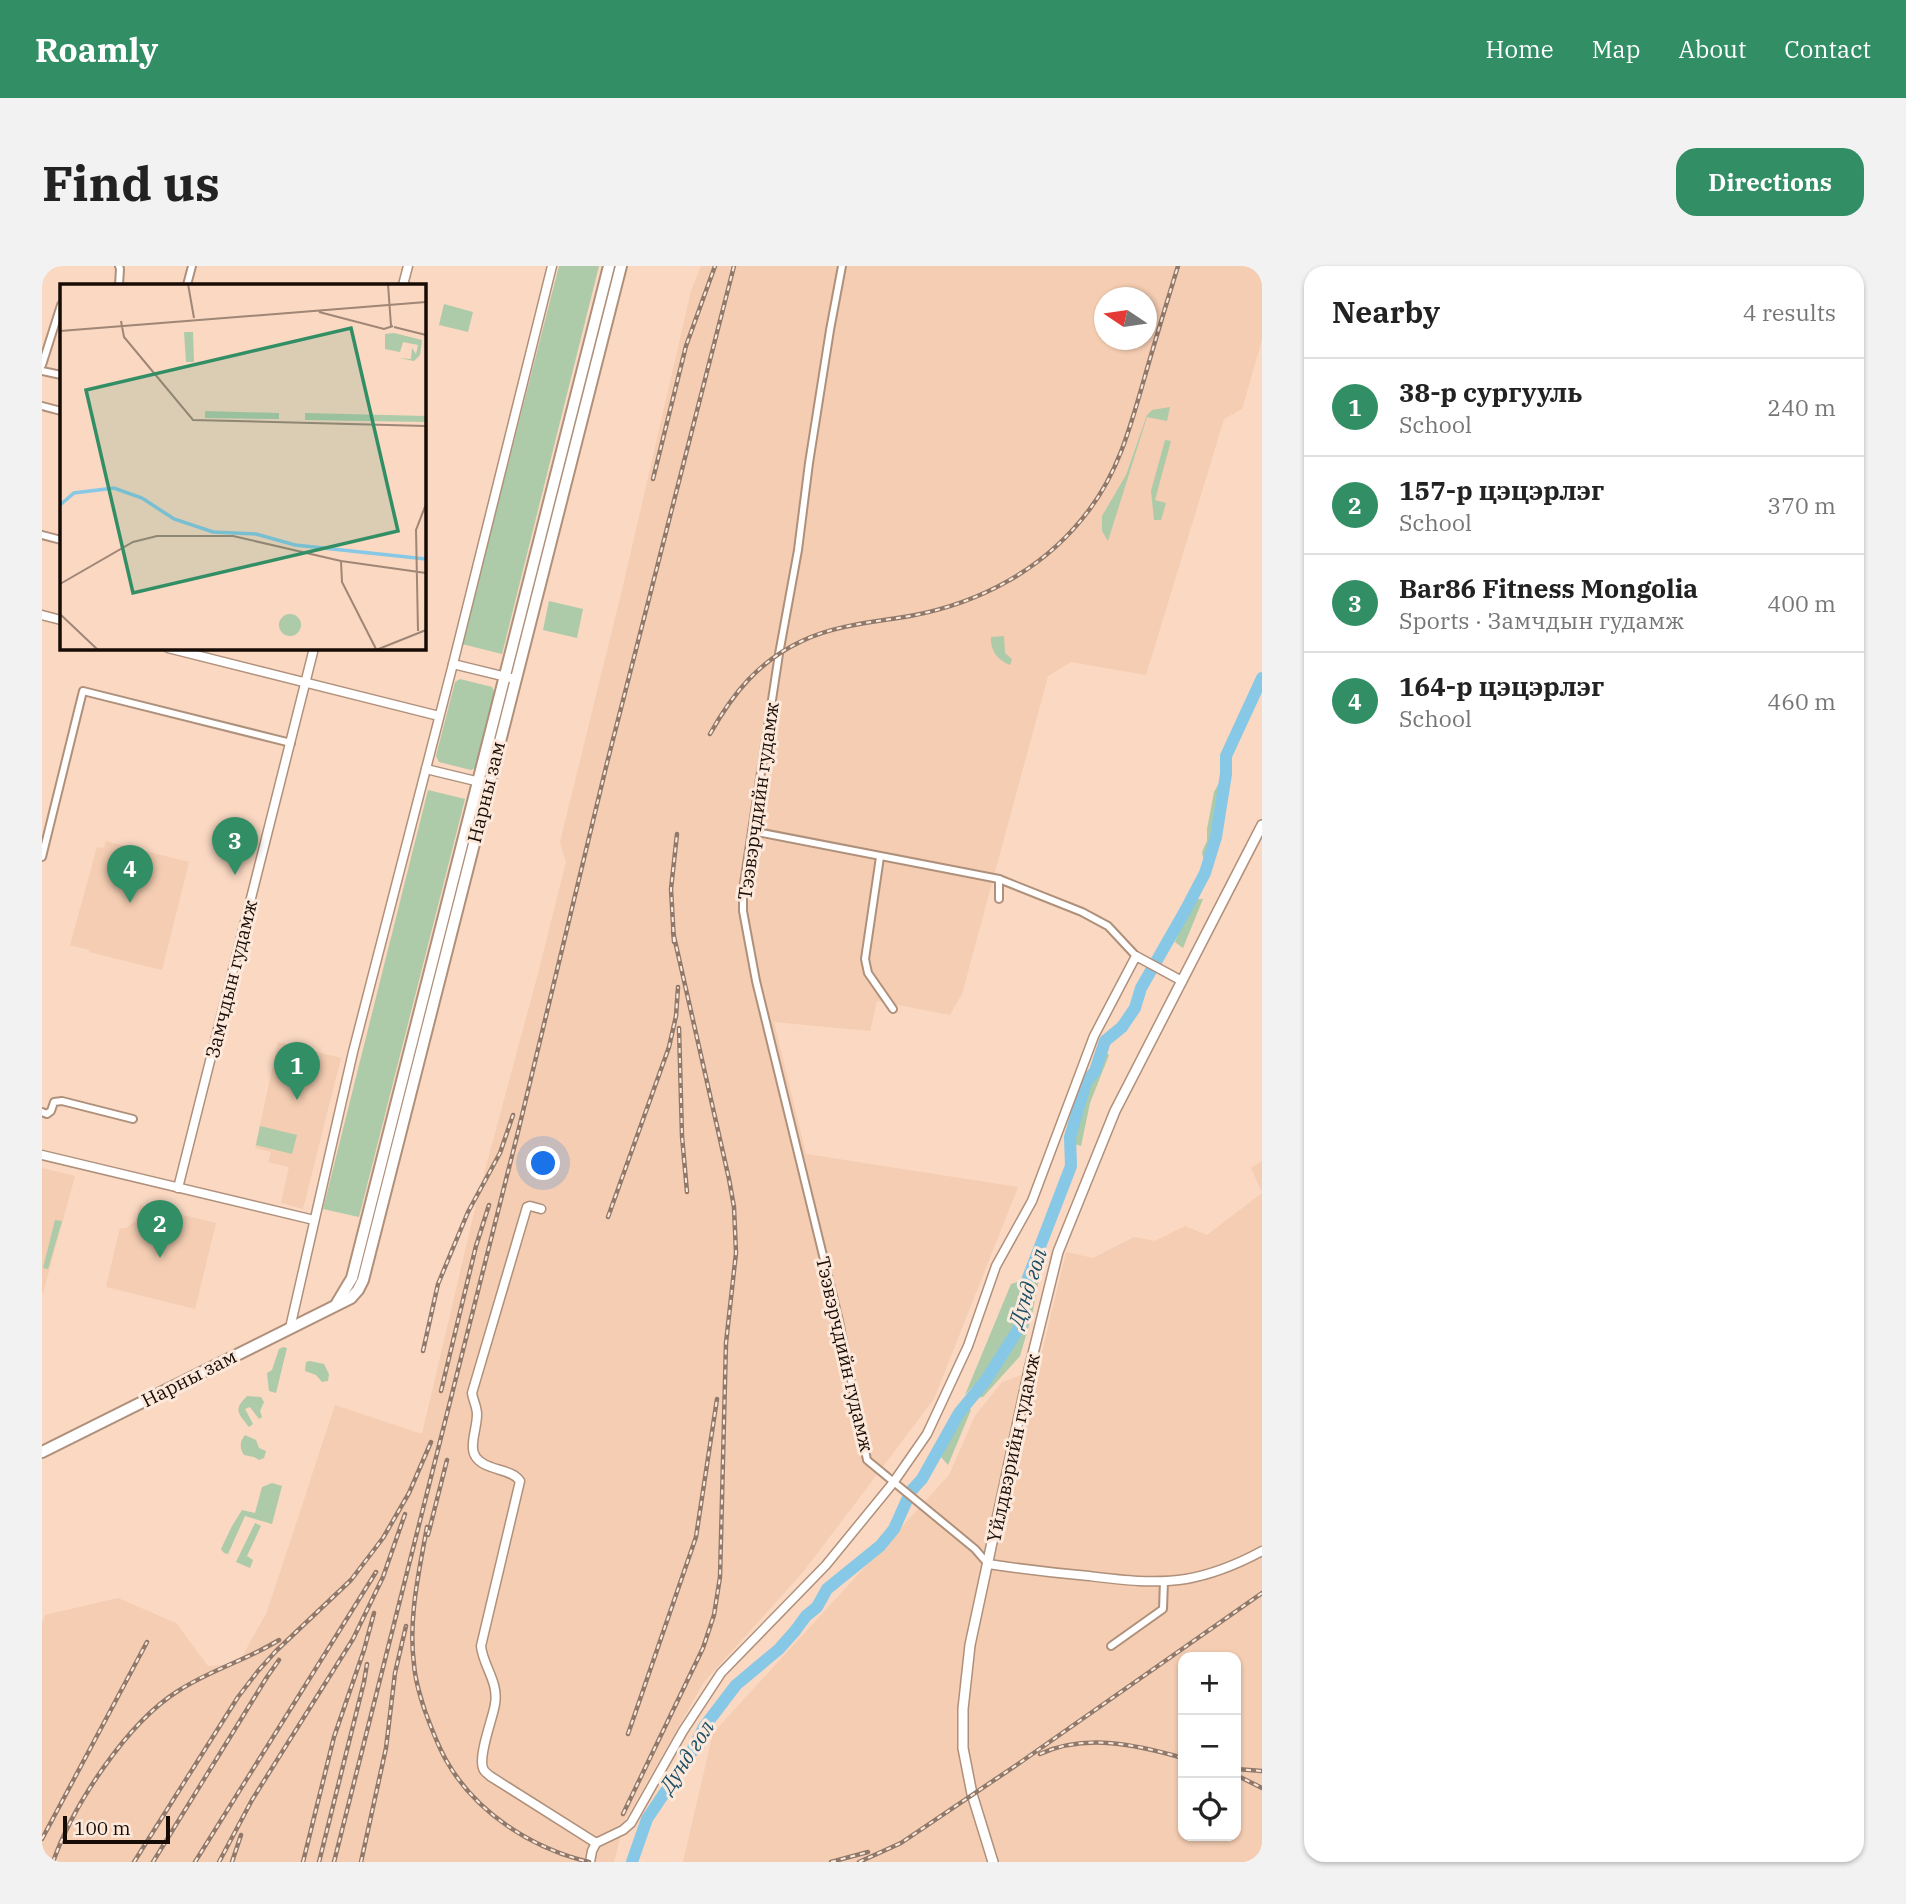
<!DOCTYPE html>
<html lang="en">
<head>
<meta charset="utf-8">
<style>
	:root { --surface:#fff; --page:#f2f2f2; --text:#222; --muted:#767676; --line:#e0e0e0; --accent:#328e64 }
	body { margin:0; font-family:"IBM Plex Serif",serif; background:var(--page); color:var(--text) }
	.controls { position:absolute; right:21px; bottom:21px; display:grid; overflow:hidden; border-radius:14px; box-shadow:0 2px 5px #0004 }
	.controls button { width:63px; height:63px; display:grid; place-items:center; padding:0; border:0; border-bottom:2px solid var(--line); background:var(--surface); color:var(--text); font:35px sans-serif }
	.compass { position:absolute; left:1052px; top:21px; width:63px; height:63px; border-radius:50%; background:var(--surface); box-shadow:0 2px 5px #0004; rotate:283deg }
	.scale { position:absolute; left:21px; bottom:18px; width:107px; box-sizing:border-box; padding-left:7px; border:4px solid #170c05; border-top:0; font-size:19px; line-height:24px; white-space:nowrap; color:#170c05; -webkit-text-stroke:5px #fde9db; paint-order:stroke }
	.you { position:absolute; left:502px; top:898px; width:24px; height:24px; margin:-18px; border:5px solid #fff; border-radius:50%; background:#1a73e8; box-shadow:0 0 0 10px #1a73e833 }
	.badge { display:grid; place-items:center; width:46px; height:46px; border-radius:50%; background:var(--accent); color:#fff; font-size:23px; font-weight:700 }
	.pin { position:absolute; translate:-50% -58px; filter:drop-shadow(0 2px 4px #0008) }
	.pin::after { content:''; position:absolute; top:37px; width:24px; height:21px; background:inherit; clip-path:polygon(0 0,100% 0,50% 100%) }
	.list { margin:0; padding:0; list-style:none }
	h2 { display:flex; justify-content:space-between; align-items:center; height:91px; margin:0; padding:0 28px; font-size:30px }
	h2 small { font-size:23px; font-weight:400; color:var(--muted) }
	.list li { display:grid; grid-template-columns:46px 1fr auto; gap:21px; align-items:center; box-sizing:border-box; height:98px; padding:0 28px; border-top:2px solid var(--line) }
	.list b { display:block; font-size:26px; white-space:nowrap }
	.list p { margin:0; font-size:23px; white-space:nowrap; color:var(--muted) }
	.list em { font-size:23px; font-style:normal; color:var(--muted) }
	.icon { flex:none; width:38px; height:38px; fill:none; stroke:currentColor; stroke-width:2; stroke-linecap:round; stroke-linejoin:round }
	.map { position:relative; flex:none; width:1220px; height:1596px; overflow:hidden; border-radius:21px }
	header { display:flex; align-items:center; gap:42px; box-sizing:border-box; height:98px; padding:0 35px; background:var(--accent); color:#fff }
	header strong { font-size:33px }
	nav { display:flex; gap:38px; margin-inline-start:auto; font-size:24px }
	.intro { display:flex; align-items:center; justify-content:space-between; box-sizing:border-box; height:168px; padding:0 42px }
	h1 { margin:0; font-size:49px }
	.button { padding:18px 32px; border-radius:21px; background:var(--accent); color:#fff; font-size:24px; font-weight:700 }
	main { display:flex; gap:42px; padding:0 42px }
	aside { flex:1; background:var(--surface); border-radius:21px; box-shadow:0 2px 5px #0004 }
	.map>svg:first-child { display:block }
	.built { fill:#f4cdb2; fill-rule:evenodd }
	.green { fill:#adcaa9 }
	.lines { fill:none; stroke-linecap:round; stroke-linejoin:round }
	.river { stroke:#87c8e6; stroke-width:12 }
	.minor-casing { stroke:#af907b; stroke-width:10 }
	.tertiary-casing { stroke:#af907b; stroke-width:11 }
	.secondary-casing { stroke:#af907b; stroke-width:12 }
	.primary-casing { stroke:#af907b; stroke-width:14 }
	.minor { stroke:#fff; stroke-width:6 }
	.tertiary { stroke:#fff; stroke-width:8 }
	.secondary { stroke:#fff; stroke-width:9 }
	.primary { stroke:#fff; stroke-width:10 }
	.rail-casing { stroke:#90796a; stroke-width:4.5 }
	.rail { stroke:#fde9db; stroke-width:2; stroke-dasharray:5; stroke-linecap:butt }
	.labels { text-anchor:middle; stroke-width:6; stroke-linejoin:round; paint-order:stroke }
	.street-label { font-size:19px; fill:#170c05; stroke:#fde9db }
	.water-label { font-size:21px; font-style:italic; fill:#1b4f65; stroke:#fde9db }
	.inset-river { fill:none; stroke:#87c8e6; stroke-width:3.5 }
	.inset-road { fill:none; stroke:#9f8676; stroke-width:2 }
	.view { fill:#328e64; fill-opacity:0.15; stroke:#328e64; stroke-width:3.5 }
	.inset-edge { fill:none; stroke:#170c05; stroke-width:3.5 }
</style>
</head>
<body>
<header>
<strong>Roamly</strong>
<nav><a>Home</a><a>Map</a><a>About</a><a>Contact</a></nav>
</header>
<div class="intro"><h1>Find us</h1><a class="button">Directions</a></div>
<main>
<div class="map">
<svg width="1220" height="1596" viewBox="0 0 1220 1596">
	<rect width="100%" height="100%" fill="#fad8c2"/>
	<g class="built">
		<path d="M659 0H1220V74L1200 143 1182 153 1104 409 1029 396 1006 410 920 728 908 749 835 735 828 765 732 756 764 888 976 921 892 1133 762 1305 662 1416 582 1556 572 1596H0V1358L3 1349 76 1332 134 1357 166 1400 196 1398 225 1346 293 1139 380 1168 435 934 497 704 524 596 518 576 581 320 649 25ZM1062 32H1104V74H1062Z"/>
		<path d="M64 575 147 596 120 704 47 686V684L28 679 55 581 62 582Z"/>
		<path d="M236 776 299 792 261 943 239 937 247 901 226 896 229 886 213 882Z"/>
		<path d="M1220 895V1596H641L671 1467 907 1209 933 1150 960 1116 996 1103 1024 986 1051 992 1092 971 1113 975 1143 960 1165 969 1220 927 1209 902ZM1141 1391H1194V1570H1141Z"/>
		<path d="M0 902 33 910 1 1027H0Z"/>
		<path d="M98 939 174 957 153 1043 64 1021 78 962H84L94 955Z"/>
	</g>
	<g class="green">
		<path d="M517 0H557L460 388 420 378Z"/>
		<path d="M402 38 431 46 426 66 397 59Z"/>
		<path d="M1128 141 1125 155 1105 151 1066 275 1060 265V250L1084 209 1105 149 1110 144Z"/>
		<path d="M1123 174 1129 175 1113 234 1124 237 1119 254H1112L1109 225Z"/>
		<path d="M507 335 541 343 535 372 501 364Z"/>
		<path d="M962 370 963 387 970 393 968 399C956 394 948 385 949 371Z"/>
		<path d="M418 413 450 421 453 427 435 501 429 504 397 496 394 490 413 416Z"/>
		<path d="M1177 517 1180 519 1174 559 1165 595 1161 591 1160 586 1165 575V563L1172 526Z"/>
		<path d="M386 524 423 533 317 951 281 943Z"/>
		<path d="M1152 633H1161L1141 682 1133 676 1146 643Z"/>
		<path d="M1064 786 1067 789 1048 837 1039 880 1030 877 1044 824Z"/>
		<path d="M218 860 255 869 250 888 214 879Z"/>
		<path d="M13 954 20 955 6 1003 1 1002Z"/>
		<path d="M997 1013 990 1049 978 1090 941 1131 934 1132C952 1110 977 1073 985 1045 987 1037 987 1026 988 1017Z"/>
		<path d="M982 1014C981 1025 981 1037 978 1047 971 1074 943 1109 923 1129L969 1018Z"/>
		<path d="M241 1081 245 1082 234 1127 227 1125 225 1107 230 1104 237 1083Z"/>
		<path d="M268 1095 282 1098 287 1108 286 1115 280 1116 274 1109 263 1105 264 1096Z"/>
		<path d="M205 1130 219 1131 222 1136 218 1145 220 1151 217 1153 208 1141 203 1143 211 1158 207 1161C196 1147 191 1144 205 1130Z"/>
		<path d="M924 1141 929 1144 906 1199 899 1191 910 1164Z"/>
		<path d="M203 1169 214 1174 217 1182 224 1185 222 1192 217 1194 212 1191 202 1189C197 1181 198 1175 203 1169Z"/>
		<path d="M230 1217 240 1220 230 1258 203 1250 186 1288 182 1287 179 1283 190 1260 200 1244 213 1247 220 1221Z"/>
		<path d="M213 1257 219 1260 205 1290 211 1294 208 1302 194 1296Z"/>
	</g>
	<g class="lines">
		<path class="river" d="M590 1596 605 1553 648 1489 662 1461 694 1419 737 1383 753 1365 764 1350 775 1341 785 1323 838 1280 852 1263 869 1225 880 1213 917 1147 944 1114 979 1059 984 1033V1017L1029 900 1028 871 1044 816 1053 805 1063 775 1080 761 1093 742 1099 722 1143 645 1163 607 1174 571 1184 508V490L1220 412"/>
		<g class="minor-casing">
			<g id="minor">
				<path d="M77 0 78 3 77 19"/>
				<path d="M800 0 788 64 767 197 756 284 737 388 701 624V645L714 715 797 1055 825 1194 933 1283 946 1298"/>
				<path d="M145 19 150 0"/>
				<path d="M0 99 19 39"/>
				<path d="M0 105 19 109"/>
				<path d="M0 140 19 145"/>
				<path d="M0 269 19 274"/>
				<path d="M710 565 957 613 1040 646 1066 660 1094 690"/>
				<path d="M0 591 41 425 249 477"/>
				<path d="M838 591 823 693 826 707 851 743"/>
				<path d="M957 613V633"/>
				<path d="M0 846 5 848 9 845 12 836 20 835 91 853"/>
				<path d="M1069 1380 1121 1343 1122 1315"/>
			</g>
		</g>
		<g class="tertiary-casing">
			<g id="tertiary">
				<path d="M361 19 366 0"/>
				<path d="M0 349 19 354"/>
				<path d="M126 382 397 450"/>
				<path d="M411 398 473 413"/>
				<path d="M384 503 446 518"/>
				<path d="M0 889 272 954"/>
				<path d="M136 922 272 382"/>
				<path d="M499 943 488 940 485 941 430 1127C431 1134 435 1141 435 1148 435 1170 419 1191 449 1201 459 1205 472 1206 478 1215L439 1380C441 1400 457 1416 453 1438 451 1452 436 1489 441 1502 442 1506 445 1507 448 1510L554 1577 581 1564 589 1557 641 1465 679 1407 784 1299 851 1217 885 1168 926 1080 954 1000 990 935 1052 770 1094 690 1140 715"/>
				<path d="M248 1062 311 786 411 398 510 0"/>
				<path d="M946 1298C980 1303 1013 1307 1047 1310 1080 1314 1112 1318 1144 1313 1172 1308 1196 1298 1220 1285"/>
				<path d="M548 1596 550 1585 554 1577"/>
			</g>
		</g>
		<g class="secondary-casing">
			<path id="secondary" d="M951 1596 930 1528 921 1482V1443L928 1379 987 1104 1016 986 1073 845 1220 559"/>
		</g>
		<g class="primary-casing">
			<g id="primary">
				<path d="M295 1037 310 1012 567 0"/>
				<path d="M0 1186 309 1032 316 1024 321 1014 579 0"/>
			</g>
		</g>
		<use href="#minor" class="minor"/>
		<use href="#tertiary" class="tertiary"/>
		<use href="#secondary" class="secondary"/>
		<use href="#primary" class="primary"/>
		<g class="rail-casing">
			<g id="rail">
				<path d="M611 213 644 80 673 0"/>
				<path d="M668 468C691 427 717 395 760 375 793 359 833 356 868 350 939 337 1004 302 1047 244 1076 206 1088 162 1101 117 1112 78 1124 39 1136 0"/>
				<path d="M632 676 629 623 635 568"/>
				<path d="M637 762 640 870 645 926"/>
				<path d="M566 951 627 781 634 750 636 721"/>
				<path d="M381 1085 396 1018 426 946 458 887 471 849"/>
				<path d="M399 1125 434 980 447 939"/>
				<path d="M385 1261C377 1306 366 1353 372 1398 373 1414 378 1430 383 1445 389 1461 395 1478 404 1494 433 1546 489 1582 547 1596"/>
				<path d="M386 1269 405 1194"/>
				<path d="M586 1468 654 1271 675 1133"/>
				<path d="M998 1488C1044 1467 1095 1479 1141 1492"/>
				<path d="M1194 1503 1220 1505"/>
				<path d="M1194 1509 1220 1522"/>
				<path d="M581 1548 661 1382 672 1349 678 1311 684 1077 694 987 692 941 687 913 631 666"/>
				<path d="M0 1573 105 1376"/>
				<path d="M11 1596C31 1539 85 1457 136 1425 168 1404 205 1394 237 1374"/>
				<path d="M92 1596 196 1431 216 1405 234 1385 309 1314 341 1272 367 1227 389 1176"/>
				<path d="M111 1596 225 1411 237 1394"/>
				<path d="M153 1596 334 1306"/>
				<path d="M177 1596 210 1534 311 1373 341 1311 363 1248"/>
				<path d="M190 1596 199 1569"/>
				<path d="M261 1596 292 1471 322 1384 332 1347"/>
				<path d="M277 1596 322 1416 325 1398"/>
				<path d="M292 1596 476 866 565 497 692 0"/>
				<path d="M319 1596 344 1482 353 1407 364 1360"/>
				<path d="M789 1596 826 1586"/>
				<path d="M817 1596 859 1577 976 1498 1220 1327"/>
			</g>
		</g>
		<use href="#rail" class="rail"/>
	</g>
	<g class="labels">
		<g class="street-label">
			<text transform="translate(444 526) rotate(-76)" y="7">Нарны зам</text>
			<text transform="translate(716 535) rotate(-82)" y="7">Тээвэрчдийн гудамж</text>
			<text transform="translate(189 713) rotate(-76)" y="7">Замчдын гудамж</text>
			<text transform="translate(803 1088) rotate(77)" y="7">Тээвэрчдийн гудамж</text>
			<text transform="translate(147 1112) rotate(-27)" y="7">Нарны зам</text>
			<text transform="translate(971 1182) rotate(-78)" y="7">Yйлдвэрийн гудамж</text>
		</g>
		<g class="water-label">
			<text transform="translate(986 1022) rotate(-72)" y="7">Дунд гол</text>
			<text transform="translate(645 1491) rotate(-57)" y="7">Дунд гол</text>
		</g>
	</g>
	<g transform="translate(18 18)">
		<rect width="366" height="366" fill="#fad8c2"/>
		<path d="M124 48H133L134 78H126ZM334 49 362 56 360 71 354 77 339 74 351 75 352 64 356 70 358 61 343 58 340 68 325 65V50ZM145 127 219 129V135L145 134ZM245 129 366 132V138L245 136ZM219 341a11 11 0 1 1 22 0a11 11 0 1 1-22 0Z" fill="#adcaa9"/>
		<path class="inset-river" d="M0 221 14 209 54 204 82 214 114 235 153 248 196 250 235 261 366 275"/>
		<path class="inset-road" d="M128 0 134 34M328 0 331 42M259 28 324 45 333 42M61 37 64 53 133 136 366 142M334 43 366 51M0 47 366 18M281 277 282 298 316 365M0 300 73 258 97 252H173L281 277 366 289M0 330 38 366M358 347 356 246 366 220M316 366 366 346"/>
		<path class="view" d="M291 44 338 247 73 309 26 106Z"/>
		<rect width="366" height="366" class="inset-edge"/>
	</g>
</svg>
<div class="controls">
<button>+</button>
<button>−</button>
<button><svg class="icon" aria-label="locate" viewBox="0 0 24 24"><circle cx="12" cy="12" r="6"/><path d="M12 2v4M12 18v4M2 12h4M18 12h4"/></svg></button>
</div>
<svg class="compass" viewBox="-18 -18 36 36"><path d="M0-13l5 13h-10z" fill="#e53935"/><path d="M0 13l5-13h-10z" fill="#767676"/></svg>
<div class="scale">100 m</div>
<div class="you"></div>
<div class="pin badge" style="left:255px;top:834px">1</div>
<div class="pin badge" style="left:118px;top:992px">2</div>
<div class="pin badge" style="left:193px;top:609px">3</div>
<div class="pin badge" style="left:88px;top:637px">4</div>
</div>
<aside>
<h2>Nearby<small>4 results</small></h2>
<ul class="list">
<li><span class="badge">1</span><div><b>38-р сургууль</b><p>School</p></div><em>240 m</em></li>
<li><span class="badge">2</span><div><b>157-р цэцэрлэг</b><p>School</p></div><em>370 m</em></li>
<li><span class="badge">3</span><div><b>Bar86 Fitness Mongolia</b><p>Sports · Замчдын гудамж</p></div><em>400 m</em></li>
<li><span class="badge">4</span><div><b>164-р цэцэрлэг</b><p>School</p></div><em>460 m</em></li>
</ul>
</aside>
</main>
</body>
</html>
